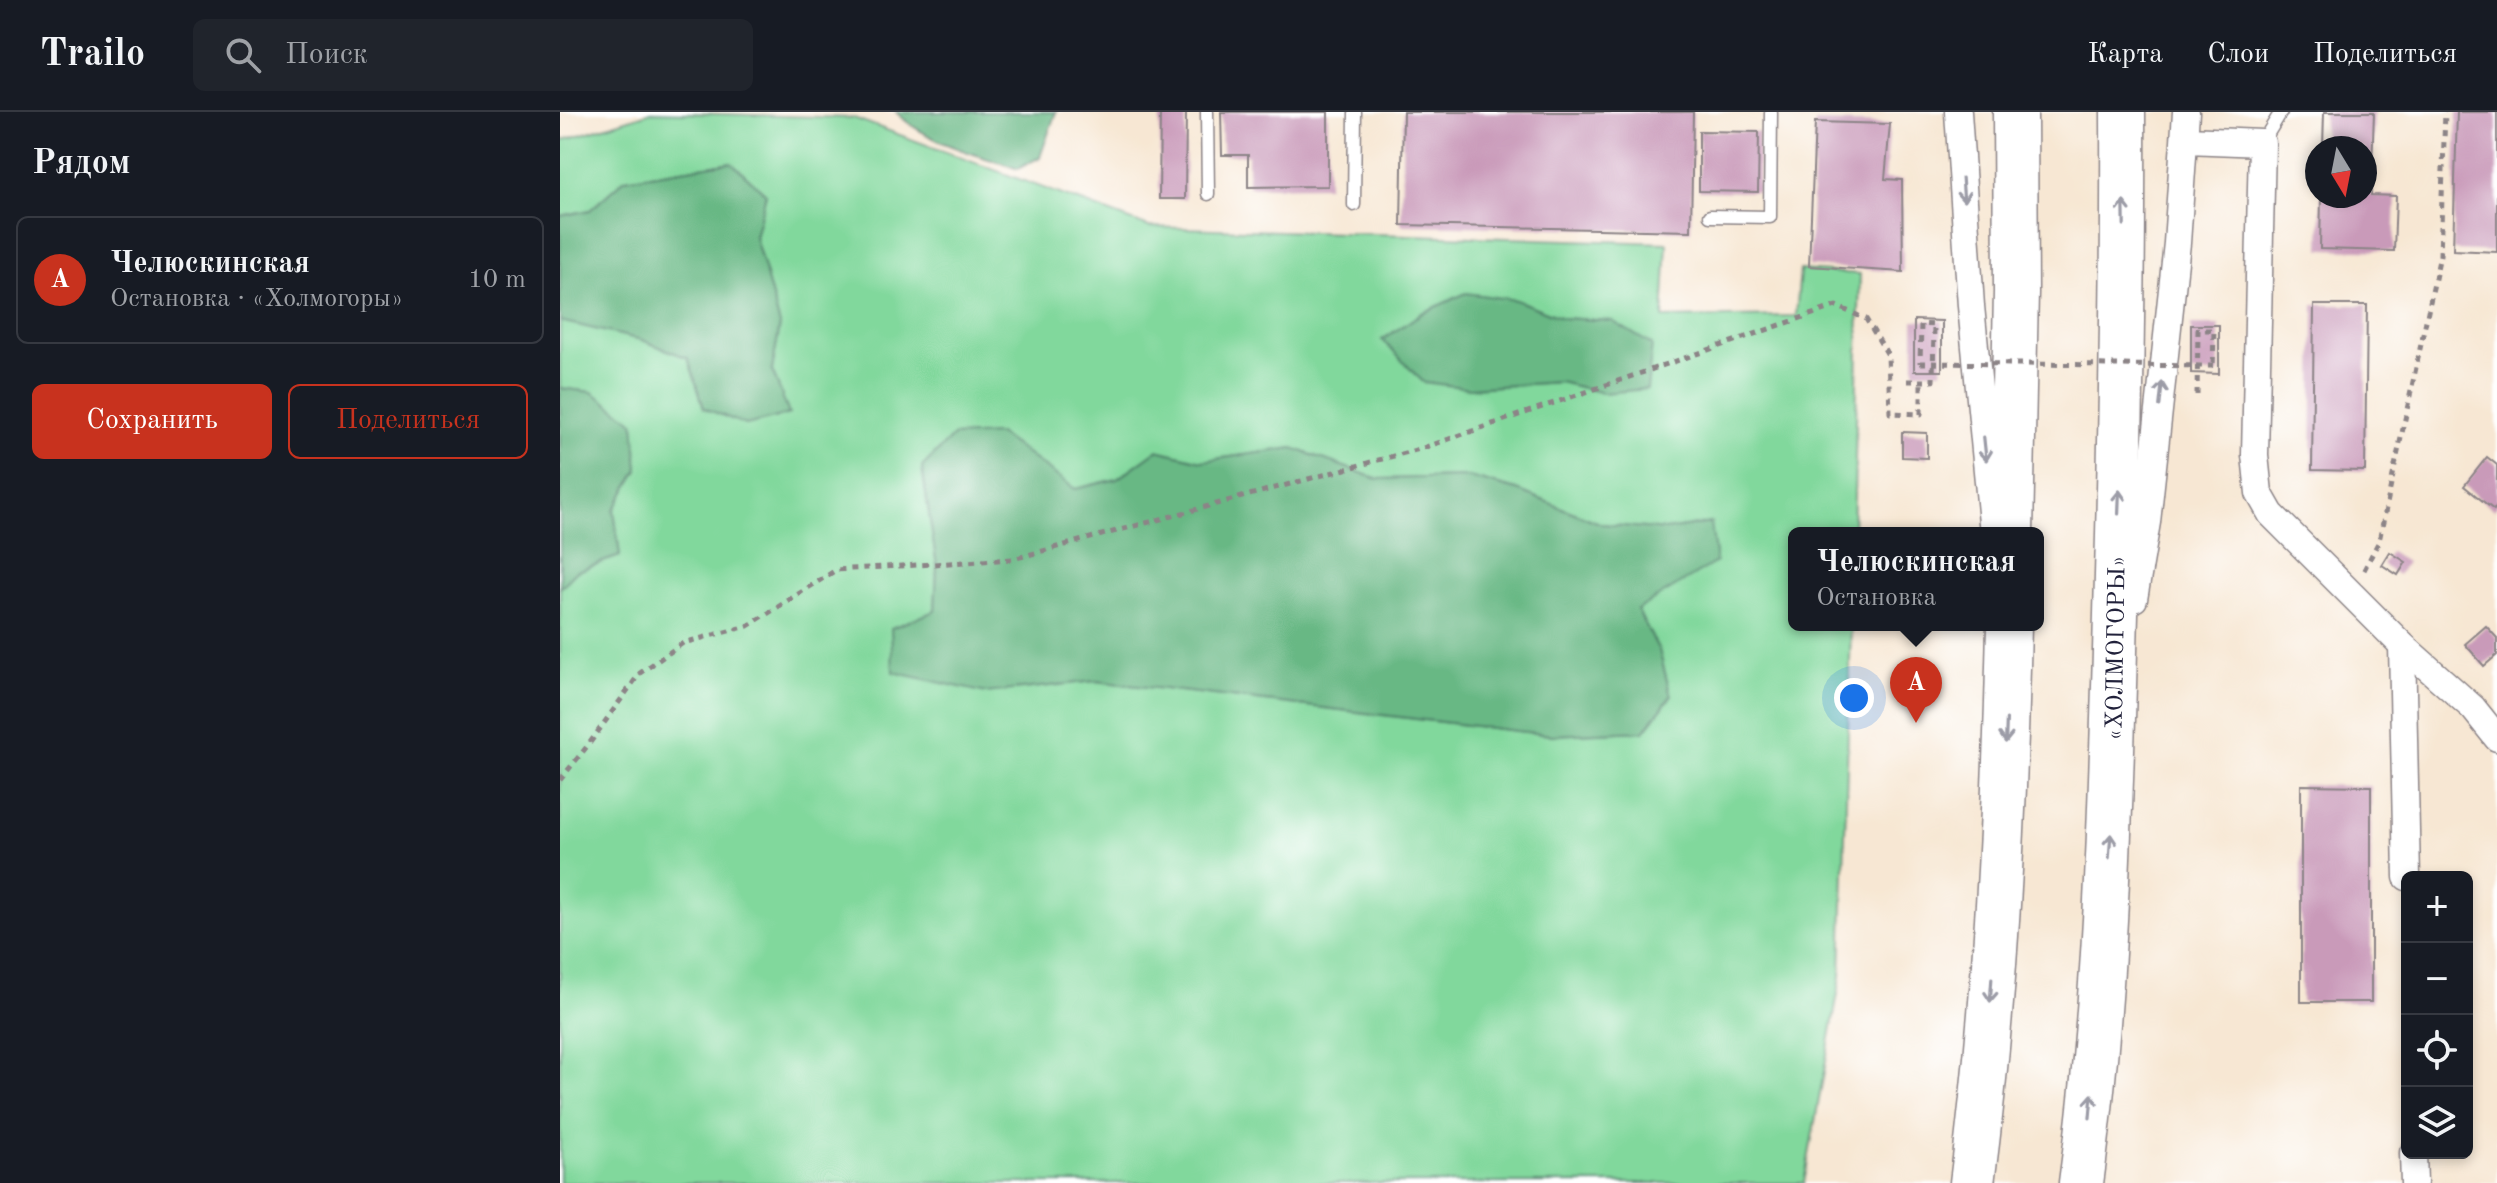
<!DOCTYPE html>
<html lang="ru">
<head>
<meta charset="utf-8">
<style>
	:root { --surface:#171b24; --page:#20242c; --text:#f1f3f6; --muted:#9ea1a6; --line:#363941; --accent:#c8321e }
	body { margin:0; font-family:"Old Standard TT",serif; background:var(--page); color:var(--text) }
	.controls { position:absolute; right:24px; bottom:24px; display:grid; overflow:hidden; border-radius:12px; box-shadow:0 4px 12px #0003 }
	.controls button { width:72px; height:72px; display:grid; place-items:center; padding:0; border:0; border-bottom:2px solid var(--line); background:var(--surface); color:var(--text); font:40px sans-serif }
	.compass { position:absolute; left:1745px; top:24px; width:72px; height:72px; border-radius:50%; background:var(--surface); box-shadow:0 4px 12px #0003; rotate:170deg }
	.you { position:absolute; left:1294px; top:586px; width:28px; height:28px; margin:-20px; border:6px solid #fff; border-radius:50%; background:#1a73e8; box-shadow:0 0 0 12px #1a73e833 }
	.badge { display:grid; place-items:center; width:52px; height:52px; border-radius:50%; background:var(--accent); color:#fff; font-size:26px; font-weight:700 }
	.pin { position:absolute; translate:-50% -66px; filter:drop-shadow(0 2px 4px #0008) }
	.pin::after { content:''; position:absolute; top:42px; width:28px; height:24px; background:inherit; clip-path:polygon(0 0,100% 0,50% 100%) }
	.popup { position:absolute; left:1228px; top:415px; width:256px; height:104px; box-sizing:border-box; display:grid; place-content:center; border-radius:12px; background:var(--surface); filter:drop-shadow(0 2px 6px #0005); font-size:26px; white-space:nowrap; color:var(--muted) }
	.popup b { font-size:30px; color:var(--text) }
	.popup::after { content:''; position:absolute; left:50%; top:100%; margin-left:-16px; border:16px solid transparent; border-top-color:var(--surface) }
	.list { margin:0; padding:0; list-style:none }
	h2 { display:flex; justify-content:space-between; align-items:center; height:104px; margin:0; padding:0 32px; font-size:34px }
	h2 small { font-size:26px; font-weight:400; color:var(--muted) }
	.list li { display:grid; grid-template-columns:52px 1fr auto; gap:24px; align-items:center; box-sizing:border-box; height:128px; margin:0 16px 16px; padding:0 16px; border:2px solid var(--line); border-radius:12px }
	.list b { display:block; font-size:30px; white-space:nowrap }
	.list p { margin:0; font-size:26px; white-space:nowrap; color:var(--muted) }
	.list em { font-size:26px; font-style:normal; color:var(--muted) }
	.actions { display:flex; gap:16px; padding:24px 32px }
	.actions a { flex:1; padding:18px 0; border:2px solid var(--accent); border-radius:12px; text-align:center; font-size:28px; color:var(--accent) }
	.actions .main { background:var(--accent); color:#fff }
	.icon { flex:none; width:44px; height:44px; fill:none; stroke:currentColor; stroke-width:2; stroke-linecap:round; stroke-linejoin:round }
	.map { position:relative; flex:none; width:1937px; height:1071px; overflow:hidden }
	header { display:flex; align-items:center; gap:48px; box-sizing:border-box; height:112px; padding:0 40px; background:var(--surface); border-bottom:2px solid var(--line) }
	header strong { font-size:38px }
	nav { display:flex; gap:44px; margin-inline-start:auto; font-size:28px }
	.search { width:560px; height:72px; background:var(--page); display:flex; align-items:center; gap:20px; box-sizing:border-box; padding:0 28px; border-radius:12px; color:var(--muted); font-size:30px }
	main { display:flex }
	aside { flex:1; background:var(--surface) }
	.map>svg:first-child { display:block }
	.green { fill:#81d89c; stroke:#527d6c; stroke-width:2; fill-rule:evenodd }
	.forest { fill:#68b884; stroke:#456d60; stroke-width:2 }
	.building { fill:#c99ab9 }
	.lines { fill:none; stroke-linecap:round; stroke-linejoin:round }
	.lane-casing { stroke:#8c8487; stroke-width:15 }
	.street-casing { stroke:#8c8487; stroke-width:29 }
	.highway-casing { stroke:#8c8487; stroke-width:47 }
	.path { stroke:#8c8487; stroke-width:5; stroke-dasharray:6 6; stroke-linecap:butt }
	.lane { stroke:#fff; stroke-width:12 }
	.street { stroke:#fff; stroke-width:26 }
	.highway { stroke:#fff; stroke-width:44 }
	.path-bridge { stroke:#8c8487; stroke-width:5; stroke-dasharray:6 6; stroke-linecap:butt }
	.oneway { stroke:#9c9ca7 }
	.labels { text-anchor:middle; stroke-width:7; stroke-linejoin:round; paint-order:stroke }
	.street-label { font-size:24px; fill:#22223b; stroke:#fff }
</style>
</head>
<body>
<header>
<strong>Trailo</strong>
<div class="search"><svg class="icon" aria-label="search" viewBox="0 0 24 24"><circle cx="10" cy="10" r="6"/><path d="M15 15l6 6"/></svg>Поиск</div>
<nav><a>Карта</a><a>Слои</a><a>Поделиться</a></nav>
</header>
<main>
<aside>
<h2>Рядом<small></small></h2>
<ul class="list">
<li><span class="badge">A</span><div><b>Челюскинская</b><p>Остановка · «Холмогоры»</p></div><em>10 m</em></li>
</ul>
<div class="actions"><a class="main">Сохранить</a><a>Поделиться</a></div>
</aside>
<div class="map">
<svg width="1937" height="1071" viewBox="0 0 1937 1071">
	<rect width="100%" height="100%" fill="#fff"/>
	<filter id="ink" filterUnits="userSpaceOnUse"><feTurbulence type="fractalNoise" baseFrequency=".0125" numOctaves="2"/><feDisplacementMap in="SourceGraphic" scale="16" xChannelSelector="R" yChannelSelector="G"/><feConvolveMatrix kernelMatrix="1 2 1 2 8 2 1 2 1" color-interpolation-filters="sRGB"/></filter>
	<filter id="wash" filterUnits="userSpaceOnUse"><feTurbulence type="fractalNoise" baseFrequency=".006" numOctaves="4" result="noise"/><feDisplacementMap in="SourceGraphic" scale="32" xChannelSelector="R" yChannelSelector="G"/><feGaussianBlur stdDeviation="1.8" result="paint"/><feColorMatrix in="noise" values="0 0 0 0 0 0 0 0 0 0 0 0 0 0 0 0 0 1.4 0 .05"/><feComposite in="paint" operator="in"/></filter>
	<g filter="url(#wash)">
		<rect width="100%" height="100%" fill="#f7e7d3"/>
		<path class="green" d="M91 0 294 6 589 115 1107 131 1103 206 1236 204 1240 158 1300 162 1293 421H1234V513H1291L1281 864 1244 1071H0V476L17 459 60 444 54 397 78 358 32 280 0 276V209L82 228 129 246 144 296 186 313 229 302 212 258 220 213 195 125 206 82 171 50 65 67 30 98 0 104V29ZM956 188 1002 206 1052 209 1044 281 1000 270 910 276 823 229 862 201ZM439 322 515 377 557 367 597 338 642 349 733 336 817 367 909 365 957 378 1042 412 1106 418 1151 411 1077 498 1099 538 1111 584 1084 619 991 623 536 569 426 580 332 516 375 499 377 454 362 356 393 324Z"/>
		<g class="forest">
			<path d="M336 0H496L480 45 458 57C417 42 367 32 336 0Z"/>
			<path d="M171 50 206 82 195 125 220 213 212 258 229 302 186 313 144 296 128 246 82 228 0 209V104L30 98 65 67Z"/>
			<path d="M906 181 956 188 1002 206 1052 209 1092 233 1087 277 1043 281 1000 270 910 276 863 270 822 228 862 201Z"/>
			<path d="M0 276 32 280 74 310 78 358 54 398 60 444 17 459 0 476Z"/>
			<path d="M439 322 515 377 557 367 597 338 642 349 733 336 817 367 909 365 957 378 1042 412 1106 418 1151 411 1156 450 1077 498 1099 538 1111 584 1084 619 991 623 536 569 426 581 333 560 331 516 375 499 377 454 362 355 393 324Z"/>
		</g>
		<g id="blocks">
			<g class="building">
				<path d="M600 0H626L625 87H599Z"/>
				<path d="M661 0H768V74L688 75V43H662Z"/>
				<path d="M843 0H1133L1131 119 841 113Z"/>
				<path d="M1764 0H1814L1811 83 1836 84 1834 139 1760 137 1761 84H1805V36H1763Z"/>
				<path d="M1897 0H1937V140L1893 138Z"/>
				<path d="M1255 10 1330 12 1325 67 1342 68 1343 160 1249 154Z"/>
				<path d="M1139 19 1199 20 1198 80 1139 79Z"/>
				<path d="M1754 193H1807L1805 359 1752 358Z"/>
				<path d="M1354 208 1382 209V259H1354Z"/>
				<path d="M1631 213H1659V262L1631 261Z"/>
				<path d="M1342 320 1367 321V346L1342 345Z"/>
				<path d="M1927 345 1937 353V394L1934 398 1904 374Z"/>
				<path d="M1830 440 1846 450 1838 463 1822 453Z"/>
				<path d="M1926 514 1937 526V543L1924 554 1905 532Z"/>
				<path d="M1741 673 1811 674V890H1741Z"/>
			</g>
		</g>
	</g>
	<g filter="url(#ink)">
		<use href="#blocks" fill-opacity="0" stroke="#8c8487" stroke-width="2"/>
		<g class="lines">
			<g class="lane-casing">
				<g id="lane">
					<path d="M647 0 648 82"/>
					<path d="M1702 31 1721 0"/>
					<path d="M794 93 795 0"/>
					<path d="M1150 104 1210 105 1211 0"/>
				</g>
			</g>
			<g class="street-casing">
				<g id="street">
					<path d="M1398 0 1411 194 1433 421"/>
					<path d="M1626 28 1702 31 1695 343 1699 381 1711 402 1842 533 1913 596 1937 626"/>
					<path d="M1574 487 1587 410 1617 131 1626 0"/>
					<path d="M1842 533 1847 765"/>
					<path d="M1853 1041 1854 1071"/>
				</g>
			</g>
			<g class="highway-casing">
				<g id="highway">
					<path d="M1451 421 1456 180 1455 0"/>
					<path d="M1412 1071C1436 887 1445 699 1449 513"/>
					<path d="M1521 1071C1545 895 1550 717 1555 539 1560 359 1564 180 1563 0"/>
				</g>
			</g>
			<g class="path">
				<path d="M1347 269H1373L1374 213 1361 212 1360 251"/>
				<path d="M1637 283 1638 218H1654L1653 254"/>
				<path d="M1804 458 1819 429 1880 143 1885 0"/>
				<path d="M0 668 29 632 80 561 123 531 188 514 276 458 453 447 863 336 1276 194 1306 207 1328 243 1330 301 1361 302V269"/>
			</g>
			<use href="#lane" class="lane"/>
			<use href="#street" class="street"/>
			<use href="#highway" class="highway"/>
			<path class="path-bridge" d="M1360 251 1653 254"/>
		</g>
		<defs><path id="oneway-shaft" d="M-6 0H5M1.5-3L5.5 0L1.5 3" fill="none" stroke-width="1.6" stroke-linecap="round" stroke-linejoin="round" transform="scale(2)"/></defs>
		<g class="oneway">
			<use href="#oneway-shaft" transform="translate(1403 78) rotate(86)"/>
			<use href="#oneway-shaft" transform="translate(1564 101) rotate(-91)"/>
			<use href="#oneway-shaft" transform="translate(1601 282) rotate(-84)"/>
			<use href="#oneway-shaft" transform="translate(1425 337) rotate(84)"/>
			<use href="#oneway-shaft" transform="translate(1559 390) rotate(-88)"/>
			<use href="#oneway-shaft" transform="translate(1446 619) rotate(92)"/>
			<use href="#oneway-shaft" transform="translate(1550 734) rotate(-86)"/>
			<use href="#oneway-shaft" transform="translate(1431 878) rotate(94)"/>
			<use href="#oneway-shaft" transform="translate(1531 994) rotate(-85)"/>
		</g>
	</g>
	<g class="labels">
		<g class="street-label">
			<text transform="translate(1555 536) rotate(-89)" y="8">«ХОЛМОГОРЫ»</text>
		</g>
	</g>
</svg>
<div class="controls">
<button>+</button>
<button>−</button>
<button><svg class="icon" aria-label="locate" viewBox="0 0 24 24"><circle cx="12" cy="12" r="6"/><path d="M12 2v4M12 18v4M2 12h4M18 12h4"/></svg></button>
<button><svg class="icon" aria-label="layers" viewBox="0 0 24 24"><path d="M12 4l9 5-9 5-9-5zM3 14l9 5 9-5"/></svg></button>
</div>
<svg class="compass" viewBox="-18 -18 36 36"><path d="M0-13l5 13h-10z" fill="#e53935"/><path d="M0 13l5-13h-10z" fill="#9ea1a6"/></svg>
<div class="you"></div>
<div class="pin badge" style="left:1356px;top:611px">A</div>
<div class="popup"><b>Челюскинская</b>Остановка</div>
</div>
</main>
</body>
</html>
